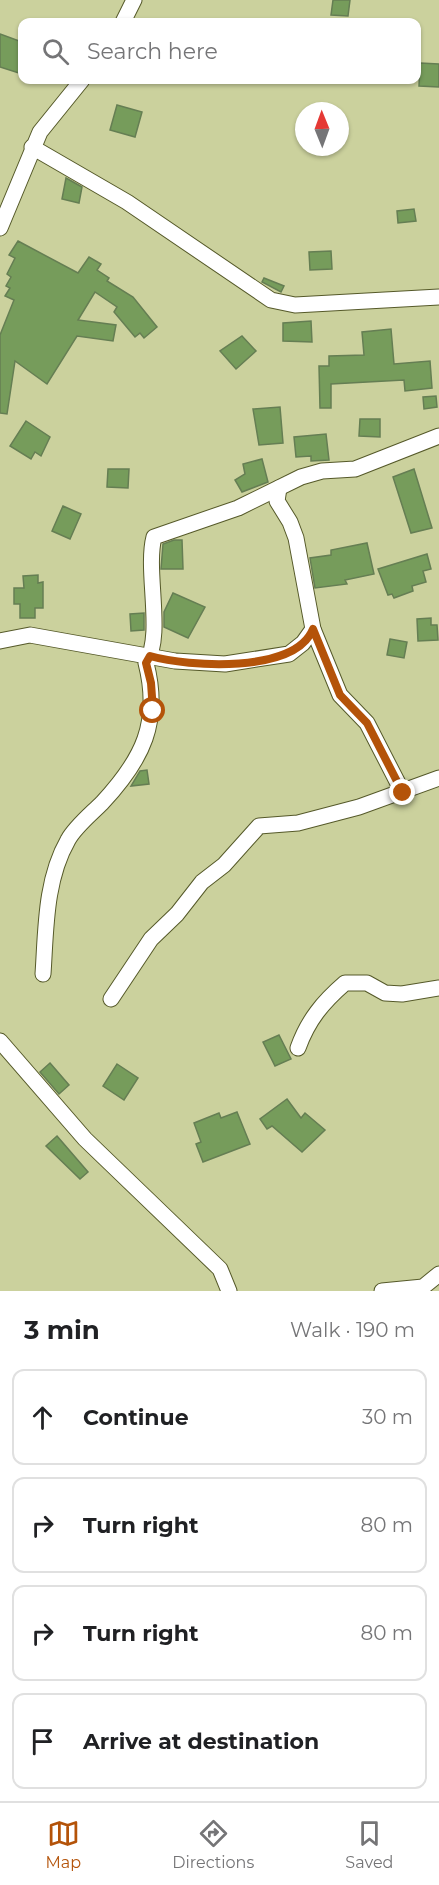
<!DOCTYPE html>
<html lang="en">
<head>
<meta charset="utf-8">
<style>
	:root { --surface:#fff; --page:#f6f6f6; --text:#202124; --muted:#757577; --line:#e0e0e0; --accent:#b45309 }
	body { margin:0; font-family:Montserrat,sans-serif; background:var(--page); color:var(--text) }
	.compass { position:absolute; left:295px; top:102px; width:54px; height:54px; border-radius:50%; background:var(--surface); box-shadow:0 2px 4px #0004; rotate:359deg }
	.stop { position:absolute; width:18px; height:18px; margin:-14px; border:4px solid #b45309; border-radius:50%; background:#fff }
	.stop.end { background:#b45309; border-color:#fff; box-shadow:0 2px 6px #0008 }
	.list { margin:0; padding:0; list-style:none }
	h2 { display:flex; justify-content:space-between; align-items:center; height:78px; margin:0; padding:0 24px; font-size:26px }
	h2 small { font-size:20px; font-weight:400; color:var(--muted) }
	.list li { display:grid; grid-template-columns:39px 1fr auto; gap:18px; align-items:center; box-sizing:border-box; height:96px; margin:0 12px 12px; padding:0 12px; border:2px solid var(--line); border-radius:12px }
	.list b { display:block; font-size:22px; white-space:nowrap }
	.list em { font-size:20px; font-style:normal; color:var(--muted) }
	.icon { flex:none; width:33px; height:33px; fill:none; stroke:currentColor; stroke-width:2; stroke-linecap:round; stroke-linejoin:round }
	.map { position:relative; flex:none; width:439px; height:1291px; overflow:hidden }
	.search { position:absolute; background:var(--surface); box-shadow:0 2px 4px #0004; left:18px; right:18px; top:18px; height:66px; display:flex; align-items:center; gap:15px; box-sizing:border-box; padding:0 21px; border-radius:12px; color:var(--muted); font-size:22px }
	.sheet { height:510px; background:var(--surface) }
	nav { display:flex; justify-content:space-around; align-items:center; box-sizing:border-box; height:84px; border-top:2px solid var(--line); background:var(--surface); font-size:16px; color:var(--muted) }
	nav a { display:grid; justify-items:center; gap:3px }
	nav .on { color:var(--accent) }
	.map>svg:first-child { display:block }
	.building { fill:#769c5b; stroke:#657e53; stroke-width:1.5 }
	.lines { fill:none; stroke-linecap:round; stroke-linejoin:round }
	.street-casing { stroke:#555929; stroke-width:17 }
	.street { stroke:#fff; stroke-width:15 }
	.route { stroke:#b45309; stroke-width:8 }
</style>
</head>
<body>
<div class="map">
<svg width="439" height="1291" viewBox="0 0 439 1291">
	<rect width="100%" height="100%" fill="#cbd19d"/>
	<g class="building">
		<path d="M333 0H350L348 16 331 15Z"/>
		<path d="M0 34 22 42V74L0 67Z"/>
		<path d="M420 63 439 64V87L419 86Z"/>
		<path d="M117 105 142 112 135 137 110 130Z"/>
		<path d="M66 178 82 187 79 203 62 199Z"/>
		<path d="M414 209 416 221 398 223 397 211Z"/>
		<path d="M18 241 78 273 89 257 101 264 97 270 109 278 107 281 133 297 157 327 144 338 140 333 135 337 114 312 117 307 95 292 78 320 116 325 113 341 77 336 47 384 15 361 7 414 0 413V335L14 300 5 296 10 288 6 286 11 277 7 274 15 258 9 255Z"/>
		<path d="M331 251 332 269 310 270 309 252Z"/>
		<path d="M264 278 284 286 281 292 262 282Z"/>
		<path d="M311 321 312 342 283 341V323Z"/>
		<path d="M391 329 394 364 430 361 432 388 405 391 404 380 331 384V408H320L319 366H329V356L364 355 362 332Z"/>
		<path d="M242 336 256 351 236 369 220 351Z"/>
		<path d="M436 396 437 407 424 409 423 397Z"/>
		<path d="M280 407 283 443 259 445 253 409Z"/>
		<path d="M360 419H380V437L359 436Z"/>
		<path d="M26 421 50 437 41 456 35 452 31 459 10 446Z"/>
		<path d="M326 434 329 460 311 461V456L296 457 294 437Z"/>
		<path d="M262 459 268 482 242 492 235 480 245 474 243 464Z"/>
		<path d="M108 469H129L128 488 107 487Z"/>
		<path d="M414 469 432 528 411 533 393 477Z"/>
		<path d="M63 506 81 514 70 539 52 531Z"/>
		<path d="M174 540H182L183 569H161L163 544Z"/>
		<path d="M367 543 374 574 345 580 347 584 315 588 310 558 331 555V550Z"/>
		<path d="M427 554 431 569 423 571 426 582 412 586 413 591 394 598 392 594 388 595 378 569Z"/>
		<path d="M38 575V583L43 582V608H35V618H20V604H14V588H24L23 576Z"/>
		<path d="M173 593 205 607 188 638 164 627V612Z"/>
		<path d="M144 613V630L131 631 130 614Z"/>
		<path d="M431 618V625H437L438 640 418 641 417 619Z"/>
		<path d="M390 639 407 642 404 658 387 655Z"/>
		<path d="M147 770 149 784 131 786 140 771Z"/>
		<path d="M279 1035 291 1059 275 1066 263 1042Z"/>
		<path d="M50 1063 69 1085 59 1094 40 1072Z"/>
		<path d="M117 1064 138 1078 124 1100 103 1086Z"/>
		<path d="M287 1099 301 1118 305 1113 325 1130 302 1152 272 1126 267 1129 260 1119Z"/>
		<path d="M237 1112 250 1144 203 1162 196 1144 201 1142 194 1123 219 1113 221 1118Z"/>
		<path d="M57 1136 88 1172 80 1179 46 1146Z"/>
	</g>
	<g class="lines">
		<g class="street-casing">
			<g id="street">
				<path d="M123 22 134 0"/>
				<path d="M32 147 127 202 271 300 295 305 439 297"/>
				<path d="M0 228 40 132 82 80"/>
				<path d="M279 488 277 501 290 522 296 538 313 629 340 695 367 723 403 793"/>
				<path d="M0 641 30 635 175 661 225 664 289 654 303 643 313 629"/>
				<path d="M43 974C46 930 45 880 68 840 75 827 91 814 102 803 143 759 161 722 146 663 164 635 145 571 154 537L238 508 301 477 322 471 355 469 439 436"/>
				<path d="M111 999 151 939 177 914 202 882 224 865 259 826 298 823 359 807 439 778"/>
				<path d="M0 1041 85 1139 220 1269 229 1291"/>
				<path d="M298 1048C308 1020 323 1002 345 983H367L385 993 402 994 439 988"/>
				<path d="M382 1291 423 1287 439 1274"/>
			</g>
		</g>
		<use href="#street" class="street"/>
	</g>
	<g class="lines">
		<path class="route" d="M153 711 151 683 146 663 150 656C188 667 295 674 313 629L340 695 367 723 403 793"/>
	</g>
</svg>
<svg class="compass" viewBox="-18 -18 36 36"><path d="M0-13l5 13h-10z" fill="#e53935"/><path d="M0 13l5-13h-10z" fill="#757577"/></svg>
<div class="stop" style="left:153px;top:711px"></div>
<div class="stop end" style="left:403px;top:793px"></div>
<div class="search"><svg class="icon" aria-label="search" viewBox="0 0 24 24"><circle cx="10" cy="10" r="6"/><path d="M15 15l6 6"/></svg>Search here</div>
</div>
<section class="sheet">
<h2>3 min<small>Walk · 190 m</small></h2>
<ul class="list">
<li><svg class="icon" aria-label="ahead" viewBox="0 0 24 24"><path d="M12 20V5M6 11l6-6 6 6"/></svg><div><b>Continue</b></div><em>30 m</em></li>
<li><svg class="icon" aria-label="right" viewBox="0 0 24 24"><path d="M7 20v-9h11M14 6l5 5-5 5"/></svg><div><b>Turn right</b></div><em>80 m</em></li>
<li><svg class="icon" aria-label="right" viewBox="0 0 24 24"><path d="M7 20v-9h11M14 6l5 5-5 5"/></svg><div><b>Turn right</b></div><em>80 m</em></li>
<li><svg class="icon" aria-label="arrive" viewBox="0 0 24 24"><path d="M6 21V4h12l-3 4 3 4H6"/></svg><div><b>Arrive at destination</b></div></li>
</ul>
</section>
<nav>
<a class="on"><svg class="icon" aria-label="map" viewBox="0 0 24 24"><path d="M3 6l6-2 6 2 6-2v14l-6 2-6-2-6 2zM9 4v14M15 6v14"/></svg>Map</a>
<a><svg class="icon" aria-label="directions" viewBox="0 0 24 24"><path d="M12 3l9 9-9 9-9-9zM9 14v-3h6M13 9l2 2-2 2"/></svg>Directions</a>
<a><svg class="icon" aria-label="saved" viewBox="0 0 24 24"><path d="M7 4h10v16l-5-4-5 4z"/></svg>Saved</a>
</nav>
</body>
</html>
